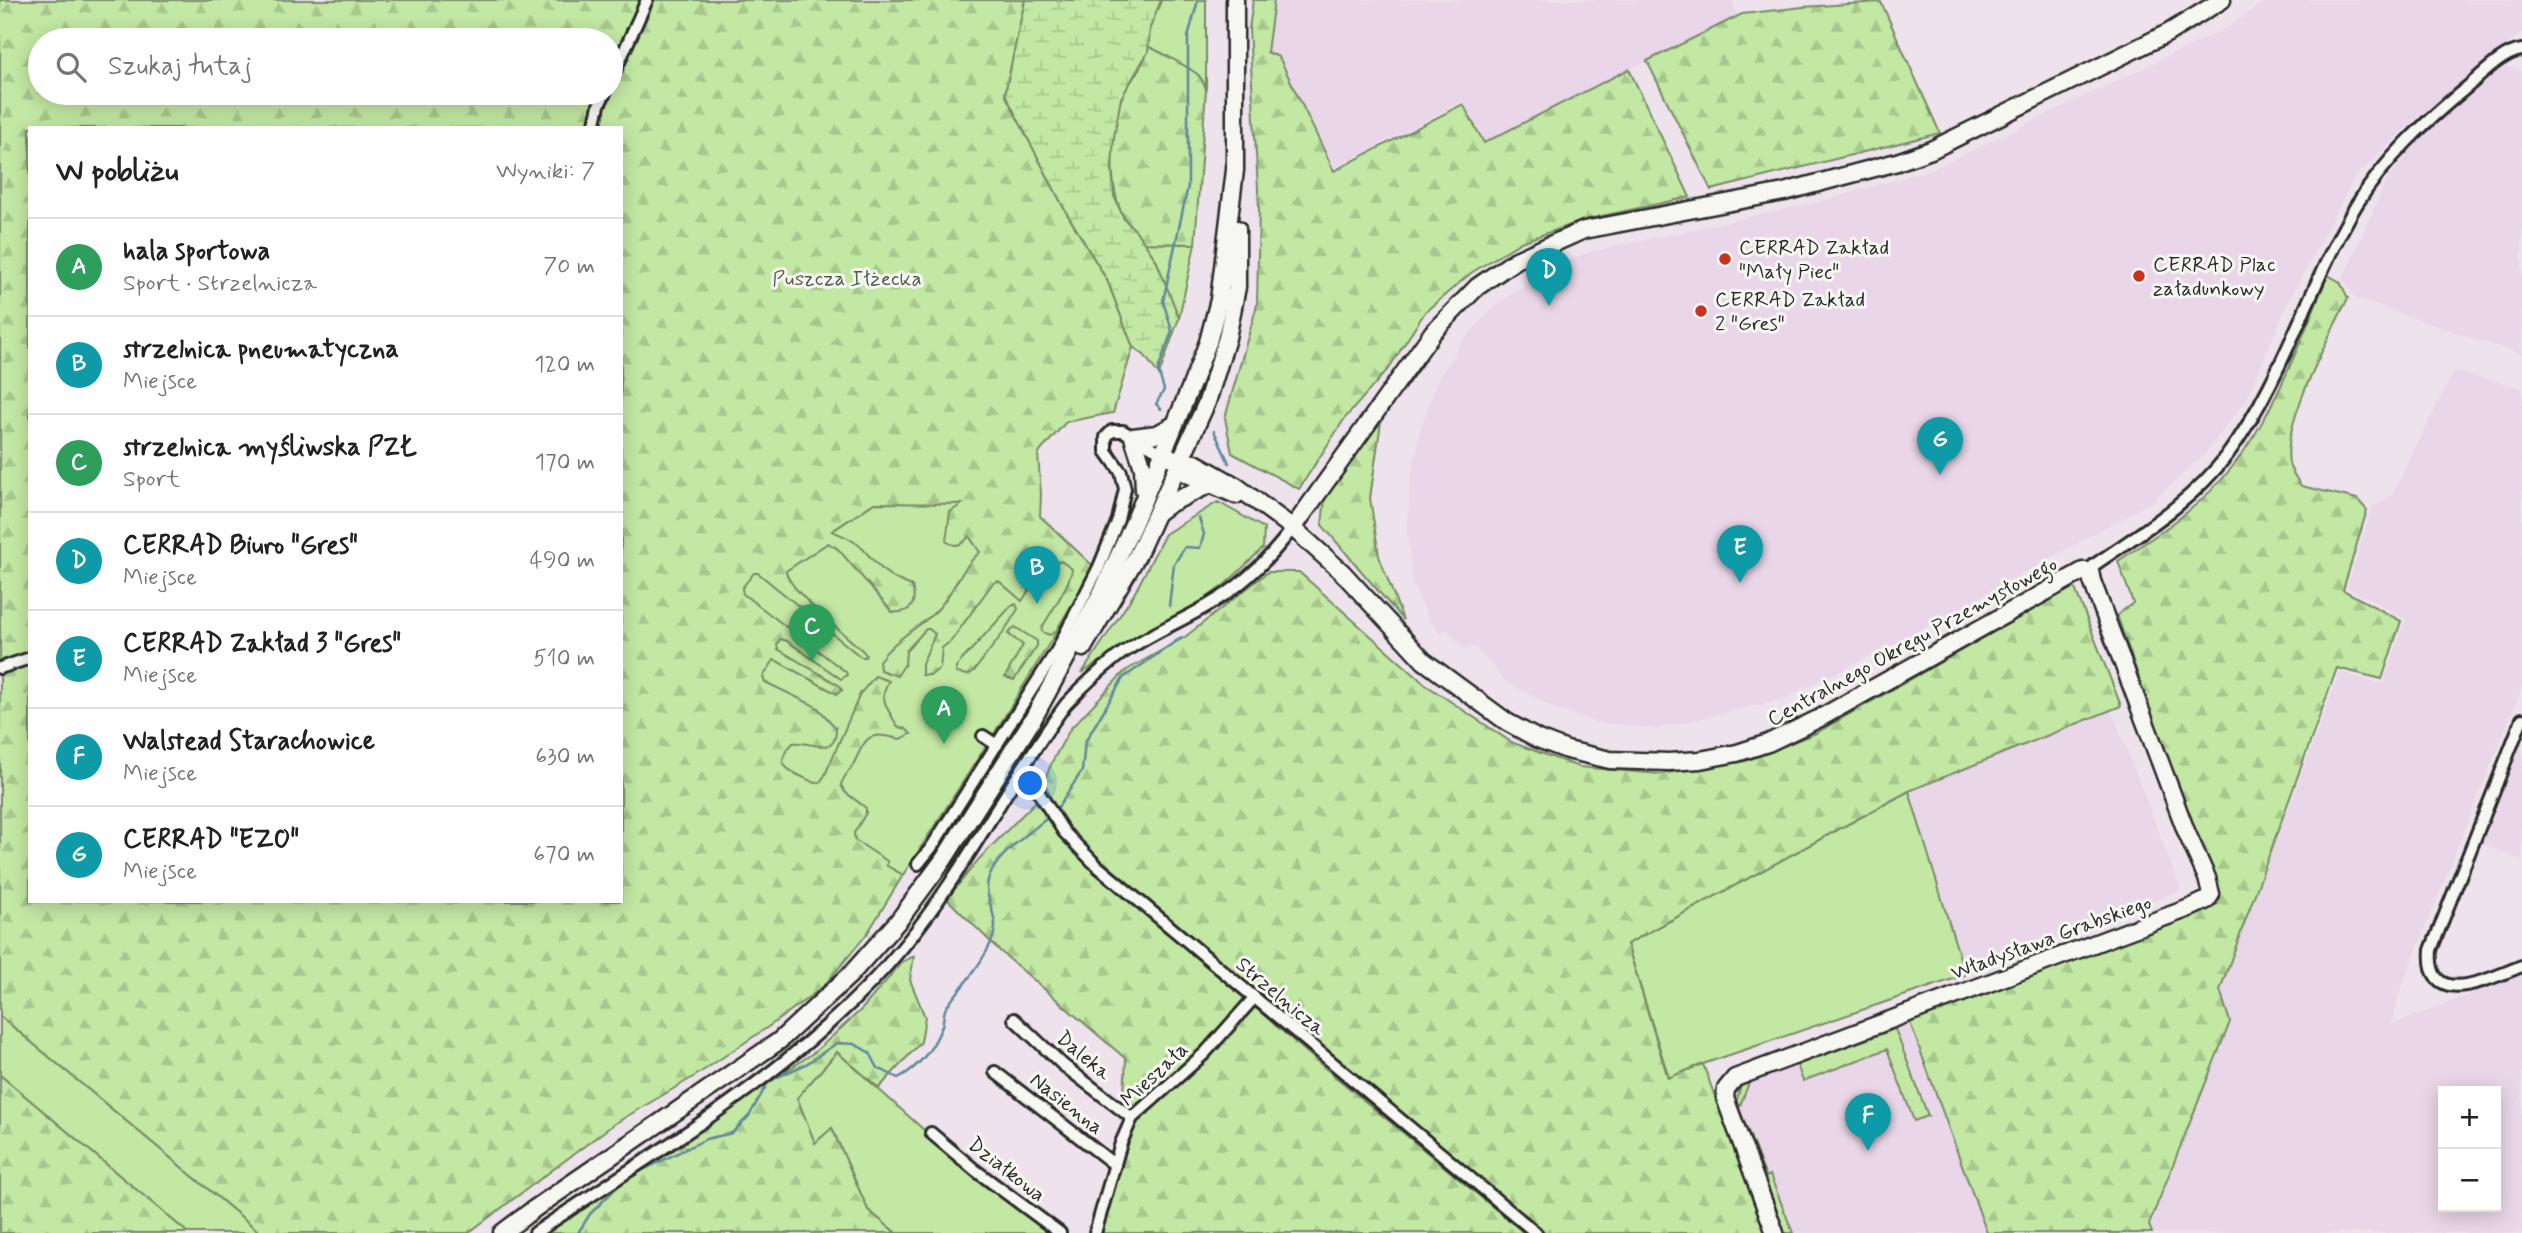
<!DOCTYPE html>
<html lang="pl">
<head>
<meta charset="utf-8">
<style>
	:root { --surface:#fff; --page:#f6f6f6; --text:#222; --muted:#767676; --line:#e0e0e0; --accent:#c8321e }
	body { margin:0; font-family:Mynerve,sans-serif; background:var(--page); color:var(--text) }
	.controls { position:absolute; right:21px; bottom:21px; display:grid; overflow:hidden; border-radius:0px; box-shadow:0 4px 18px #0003 }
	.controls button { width:63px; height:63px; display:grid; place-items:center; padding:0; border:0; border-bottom:2px solid var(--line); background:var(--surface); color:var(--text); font:35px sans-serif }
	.you { position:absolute; left:1031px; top:784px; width:24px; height:24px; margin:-18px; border:5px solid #fff; border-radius:50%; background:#1a73e8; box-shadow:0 0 0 10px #1a73e833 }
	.badge { display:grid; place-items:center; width:46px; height:46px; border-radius:50%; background:var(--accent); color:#fff; font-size:23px; font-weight:700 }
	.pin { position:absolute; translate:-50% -58px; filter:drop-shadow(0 2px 4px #0008) }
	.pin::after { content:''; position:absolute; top:37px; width:24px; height:21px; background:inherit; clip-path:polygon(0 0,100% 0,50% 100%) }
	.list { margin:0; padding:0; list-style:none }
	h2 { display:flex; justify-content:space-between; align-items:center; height:91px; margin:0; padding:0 28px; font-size:30px }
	h2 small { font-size:23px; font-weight:400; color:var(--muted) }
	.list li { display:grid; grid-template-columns:46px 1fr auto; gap:21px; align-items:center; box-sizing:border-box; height:98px; padding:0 28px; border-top:2px solid var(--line) }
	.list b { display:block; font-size:26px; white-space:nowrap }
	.list p { margin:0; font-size:23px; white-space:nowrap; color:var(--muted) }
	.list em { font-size:23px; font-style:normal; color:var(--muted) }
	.icon { flex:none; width:38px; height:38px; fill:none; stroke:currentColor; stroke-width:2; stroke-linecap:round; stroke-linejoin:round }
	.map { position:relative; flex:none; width:2522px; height:1233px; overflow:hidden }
	.search { position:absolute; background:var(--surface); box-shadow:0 4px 18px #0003; left:28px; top:28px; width:595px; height:77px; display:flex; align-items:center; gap:18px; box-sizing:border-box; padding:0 24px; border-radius:38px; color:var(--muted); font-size:26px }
	.panel { position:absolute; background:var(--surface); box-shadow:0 4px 18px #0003; left:28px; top:126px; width:595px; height:777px; border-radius:0px }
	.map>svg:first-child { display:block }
	.built { fill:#e9d6e8; fill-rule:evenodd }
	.green { fill:#c2e8a3; stroke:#768a67; stroke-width:2 }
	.forest { fill:url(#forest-firs); stroke:#768a67; stroke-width:2; fill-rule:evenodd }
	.wetland { fill:url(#wetland-marsh); stroke:#768a67; stroke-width:2 }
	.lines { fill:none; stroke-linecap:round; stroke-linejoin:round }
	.stream { stroke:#61879b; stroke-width:2.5 }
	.street-casing { stroke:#2b2b2b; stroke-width:16 }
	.secondary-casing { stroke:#2b2b2b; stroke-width:21 }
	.street { stroke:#f6f6f2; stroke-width:10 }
	.secondary { stroke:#f6f6f2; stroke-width:16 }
	.poi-dot { fill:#c8321e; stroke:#f6f6f2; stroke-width:2.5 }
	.labels { text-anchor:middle; stroke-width:6; stroke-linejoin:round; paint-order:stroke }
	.poi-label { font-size:21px; fill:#2b2b2b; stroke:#f6f6f2; text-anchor:start }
	.park-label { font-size:21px; fill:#515a49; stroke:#f6f6f2 }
	.street-label { font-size:21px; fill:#2b2b2b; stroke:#f6f6f2 }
</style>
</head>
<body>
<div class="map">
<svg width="2522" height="1233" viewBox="0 0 2522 1233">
	<defs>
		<pattern id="forest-firs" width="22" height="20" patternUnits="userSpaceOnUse" patternTransform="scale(1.75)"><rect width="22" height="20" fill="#c2e8a3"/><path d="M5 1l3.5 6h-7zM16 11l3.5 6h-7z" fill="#a7c78c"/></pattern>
		<pattern id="wetland-marsh" width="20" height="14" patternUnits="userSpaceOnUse" patternTransform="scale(1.75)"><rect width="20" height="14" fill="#c2e8a3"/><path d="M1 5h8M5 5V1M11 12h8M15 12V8" fill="none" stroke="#a7c78c"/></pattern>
	</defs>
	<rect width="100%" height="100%" fill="#eee3ec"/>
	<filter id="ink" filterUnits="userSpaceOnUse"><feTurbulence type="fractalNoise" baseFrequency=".0143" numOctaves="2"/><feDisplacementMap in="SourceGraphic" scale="14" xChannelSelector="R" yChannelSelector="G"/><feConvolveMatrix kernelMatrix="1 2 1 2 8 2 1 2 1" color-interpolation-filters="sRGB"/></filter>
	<g filter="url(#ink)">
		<g class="built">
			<path d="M1275 0H1731L1738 15 1485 142 1463 101 1335 168 1279 55 1268 52Z"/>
			<path d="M2266 0H2522V32L2408 126 2354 178 2289 300 2246 400 2204 455 2153 501 1905 639 1783 699 1655 729 1595 722 1554 708 1504 680 1474 646 1465 650 1447 629 1442 633 1431 622 1413 586 1407 531 1410 482 1422 423 1438 379 1463 340 1497 305 1555 264 1594 251 1818 202 1933 169 2231 26Z"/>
			<path d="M2503 66 2522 71V354L2492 345 2355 298 2343 278 2384 186 2416 139Z"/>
			<path d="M2454 371 2522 388V687L2400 991 2391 1025 2522 974V1233H2151L2150 1227 2229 1022 2220 990 2340 672 2383 684 2406 619 2347 587 2372 508 2392 495ZM2443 1091H2496V1207H2443Z"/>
			<path d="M2111 709 2181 890 1965 975 1909 791Z"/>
			<path d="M2522 739V861L2481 843Z"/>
			<path d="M1910 1024 1988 1233H1783L1734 1104 1741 1086Z"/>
		</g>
		<g class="green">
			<path d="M1161 0H1206V89C1203 83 1202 78 1197 74 1191 69 1154 48 1148 47L1150 28Z"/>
			<path d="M1144 243 1195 244 1179 318 1156 260Z"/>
			<path d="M1218 502 1264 528 1263 548C1250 560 1238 574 1224 585 1180 619 1128 642 1082 673L1134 594 1165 534Z"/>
			<path d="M874 503H963L969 536 987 562 1040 517 1095 569 992 737 985 733 981 741 986 746 903 875 859 851 753 759 735 539 831 532Z"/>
			<path d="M1909 791 1965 975 1703 1064 1669 1078 1627 944Z"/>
			<path d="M0 1016 261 1233H188L0 1075Z"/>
			<path d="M1895 1029 1928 1116 1914 1121 1887 1049 1803 1081 1797 1065Z"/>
			<path d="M837 1052 972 1173 1052 1233H896L868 1210 832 1129 815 1144 797 1097Z"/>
			<path d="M1749 1083 1739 1108 1766 1177 1770 1175 1793 1233H1783L1735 1106 1741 1086Z"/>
		</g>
		<g class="forest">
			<path d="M0 0H1025L1005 94 1066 212 1107 280 1133 347 1113 413 1066 422 1038 454 1041 494 1040 516 1094 567 1056 631 1050 635 1044 633 1041 629C1050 614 1071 583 1072 569L1061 561 1046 564 1022 601 1000 582 997 581 992 584 951 641 942 648 940 668 931 675H922V664L935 634 929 629H926L906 651 905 664 897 676 880 670 879 661C896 637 917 630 937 610 953 593 962 567 980 552L969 536C963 545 955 548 946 541L950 512 962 504 874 503 832 531C841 535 853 539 861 547 880 567 884 576 912 586 917 604 911 614 892 612L839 550 828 543 786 571C787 589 847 636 863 651L866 655 865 657H861L758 573H754L742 588 743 594 846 672 847 675 841 679 787 641 780 639 777 645 778 649 840 686 842 690 837 694 777 661 774 660 763 677 765 682 817 707 836 728C837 760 810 740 793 743 769 768 794 772 815 783L820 782 825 775 860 694 875 676 889 681C877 698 889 711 898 727L906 729 911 734 900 739C867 731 867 736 853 765 849 772 843 777 841 785L845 792 866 808V813L854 833 855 840 887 861V866L903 875 867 934 823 987 768 1027 695 1076 614 1124 468 1233H261L0 1016ZM40 40H611V93H40ZM30 128H621V901H30Z"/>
			<path d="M1253 0H1274L1267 52 1279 57 1334 171 1463 104 1484 143 1629 69 1690 197 1588 219 1521 242 1471 273 1425 312 1389 368 1345 418 1299 489 1232 453 1225 418 1257 305 1259 207 1249 29Z"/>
			<path d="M1881 2 1940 133 1711 190 1647 61 1742 14 1803 7Z"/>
			<path d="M1148 47C1154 48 1191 69 1197 74 1202 78 1203 83 1206 89L1195 244 1144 243C1138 234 1129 226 1124 217 1108 191 1109 122 1123 95 1131 80 1145 64 1148 47Z"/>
			<path d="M2328 275 2340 282 2348 298C2331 333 2278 431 2290 467 2293 474 2298 480 2301 486L2357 499 2367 510 2343 590 2401 621 2382 679 2337 668 2220 990 2230 1022 2149 1225 2152 1233H1987L1908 1017 2218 904 2117 615 2133 603 2118 561C2159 534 2203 505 2233 466 2277 410 2300 340 2328 275Z"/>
			<path d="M1382 415 1370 498 1379 556 1403 620 1322 525 1325 498Z"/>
			<path d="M1268 572H1299L1426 685 1511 742 1579 767 1660 774 1746 761 1816 733 2074 586 2121 706 1909 791 1627 944 1668 1078 1703 1064 1765 1233H1545L1087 852 1060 820 1044 781 1053 760 1070 729 1125 671 1185 637Z"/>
			<path d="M1016 604 1018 609 1003 633 974 671 968 675 956 673V667L962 660 1011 606Z"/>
			<path d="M1015 627 1037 641V646L1014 680 1005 677 1006 675 1023 645 1008 634Z"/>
			<path d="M1037 800 1084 860 1325 1068 1524 1233H1102L1124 1156 1140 1113 1124 1094 1126 1059 1000 951 947 899 979 859Z"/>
			<path d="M914 956 910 980 925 1017 921 1042 879 1088 837 1052 797 1098 815 1143 832 1128 868 1210 896 1233H547L816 1051 862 1009 902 962Z"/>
			<path d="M0 1075 188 1233H0Z"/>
		</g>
		<path class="wetland" d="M1025 0H1161L1150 28 1148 52 1121 98 1114 137 1112 168 1114 196 1124 219 1136 231 1156 260 1179 318 1159 375 1144 355 1133 347 1107 280 1066 212 1005 94Z"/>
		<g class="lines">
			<g class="stream">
				<path d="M1161 409 1156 404 1164 390 1158 370 1172 331 1163 301 1188 186V37L1198 0"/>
				<path d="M1214 431 1229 463"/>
				<path d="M1169 606 1174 564 1185 547 1200 548 1204 534 1199 518"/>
				<path d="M1057 809 1082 771 1085 742 1123 678 1182 637"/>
				<path d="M578 1233 590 1214 625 1179 706 1139 732 1133 749 1116 769 1081 806 1064 837 1043 855 1044 870 1053 878 1068 898 1078C920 1067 933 1049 942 1026 944 1019 943 1011 947 1006 961 987 993 952 995 928 996 913 984 897 988 880 994 856 1032 831 1051 815"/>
			</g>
			<g class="street-casing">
				<g id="street">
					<path d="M611 80 647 0"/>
					<path d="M594 128 599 105 605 93"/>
					<path d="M2090 571 2094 565C2142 532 2193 501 2228 454 2284 378 2309 284 2357 204 2386 158 2425 122 2466 88 2482 75 2501 53 2522 50"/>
					<path d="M0 668 30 658"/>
					<path d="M2522 719 2431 950C2426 1012 2492 977 2522 966"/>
					<path d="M983 736 997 745"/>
					<path d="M1023 768 1064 832 1096 865 1536 1233"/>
					<path d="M918 864 931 848 1057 650 1099 567 1118 520 1125 489 1121 472 1106 451V437L1112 431H1123L1162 453"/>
					<path d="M1014 1019 1063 1065 1132 1118"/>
					<path d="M995 1072 1115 1165"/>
					<path d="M931 1133 975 1170 1060 1233"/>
					<path d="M535 1233C663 1146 803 1068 903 947 965 872 1008 782 1066 704 1082 687 1099 671 1117 657 1147 634 1184 621 1215 601 1247 582 1271 556 1293 528"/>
					<path d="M1095 1233 1121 1143 1132 1118 1205 1053 1254 998"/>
				</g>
			</g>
			<g class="secondary-casing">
				<g id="secondary">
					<path d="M1162 453 1180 462 1195 463 1236 486 1293 528 1342 572 1424 661 1507 722 1538 739 1567 750 1610 760 1669 762 1700 760 1737 753 1768 743 1820 718 2083 571H2090L2092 581 2186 831 2207 878 2211 894 2207 900 2192 907 1735 1078 1726 1089 1725 1098 1775 1233"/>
					<path d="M1180 462 1187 474 1236 495"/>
					<path d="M1144 490 1143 468 1133 437 1157 434 1174 425"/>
					<path d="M1158 512 1169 504 1208 485"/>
					<path d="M1293 528 1433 332 1477 287 1516 260 1584 230 1784 192 1897 162 1931 150 2168 33 2222 0"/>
					<path d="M1083 648 1137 556 1207 402 1227 338 1237 287V229"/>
					<path d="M502 1233 534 1209 779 1041 850 975 899 920 944 859 1033 719 1103 590 1135 520 1191 386 1208 342 1219 300 1235 170V0"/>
				</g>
			</g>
			<use href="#street" class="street"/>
			<use href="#secondary" class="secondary"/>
		</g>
	</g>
	<g class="poi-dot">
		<circle cx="1725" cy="259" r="7"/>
		<circle cx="2139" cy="276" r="7"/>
		<circle cx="1701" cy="311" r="7"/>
	</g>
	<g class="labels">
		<g class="poi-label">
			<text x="1739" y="254">CERRAD Zakład<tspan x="1739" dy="24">"Mały Piec"</tspan></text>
			<text x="2153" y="271">CERRAD Plac<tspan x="2153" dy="24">załadunkowy</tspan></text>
			<text x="1715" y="306">CERRAD Zakład<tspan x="1715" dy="24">2 "Gres"</tspan></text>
		</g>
		<g class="park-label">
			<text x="847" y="285">Puszcza Iłżecka</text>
		</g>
		<g class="street-label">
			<text transform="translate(1912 641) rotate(-29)" y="7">Centralnego Okręgu Przemysłowego</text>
			<text transform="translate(2051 937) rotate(-20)" y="7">Władysława Grabskiego</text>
			<text transform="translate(1281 996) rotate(40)" y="7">Strzelnicza</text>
			<text transform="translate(1084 1055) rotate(40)" y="7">Daleka</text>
			<text transform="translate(1154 1074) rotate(-43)" y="7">Mieszała</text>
			<text transform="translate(1067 1103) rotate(38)" y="7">Nasienna</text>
			<text transform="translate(1007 1169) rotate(38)" y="7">Działkowa</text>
		</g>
	</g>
</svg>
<div class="controls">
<button>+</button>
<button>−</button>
</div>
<div class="you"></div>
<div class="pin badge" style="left:944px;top:744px;background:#2e9e5b">A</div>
<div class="pin badge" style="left:1037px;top:604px;background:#0f9aa8">B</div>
<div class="pin badge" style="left:812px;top:662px;background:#2e9e5b">C</div>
<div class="pin badge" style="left:1549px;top:306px;background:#0f9aa8">D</div>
<div class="pin badge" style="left:1740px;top:583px;background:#0f9aa8">E</div>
<div class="pin badge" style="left:1868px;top:1151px;background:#0f9aa8">F</div>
<div class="pin badge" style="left:1940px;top:475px;background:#0f9aa8">G</div>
<div class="search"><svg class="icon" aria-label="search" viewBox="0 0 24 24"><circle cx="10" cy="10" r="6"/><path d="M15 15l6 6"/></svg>Szukaj tutaj</div>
<section class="panel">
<h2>W pobliżu<small>Wyniki: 7</small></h2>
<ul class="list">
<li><span class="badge" style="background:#2e9e5b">A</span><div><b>hala sportowa</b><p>Sport · Strzelnicza</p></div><em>70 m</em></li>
<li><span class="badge" style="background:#0f9aa8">B</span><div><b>strzelnica pneumatyczna</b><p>Miejsce</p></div><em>120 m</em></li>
<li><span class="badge" style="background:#2e9e5b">C</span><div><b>strzelnica myśliwska PZŁ</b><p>Sport</p></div><em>170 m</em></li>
<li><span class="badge" style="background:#0f9aa8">D</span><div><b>CERRAD Biuro &quot;Gres&quot;</b><p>Miejsce</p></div><em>490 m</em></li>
<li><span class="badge" style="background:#0f9aa8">E</span><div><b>CERRAD Zakład 3 &quot;Gres&quot;</b><p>Miejsce</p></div><em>510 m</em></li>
<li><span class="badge" style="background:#0f9aa8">F</span><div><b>Walstead Starachowice</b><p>Miejsce</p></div><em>630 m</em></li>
<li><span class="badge" style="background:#0f9aa8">G</span><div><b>CERRAD &quot;EZO&quot;</b><p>Miejsce</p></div><em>670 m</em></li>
</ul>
</section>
</div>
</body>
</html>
